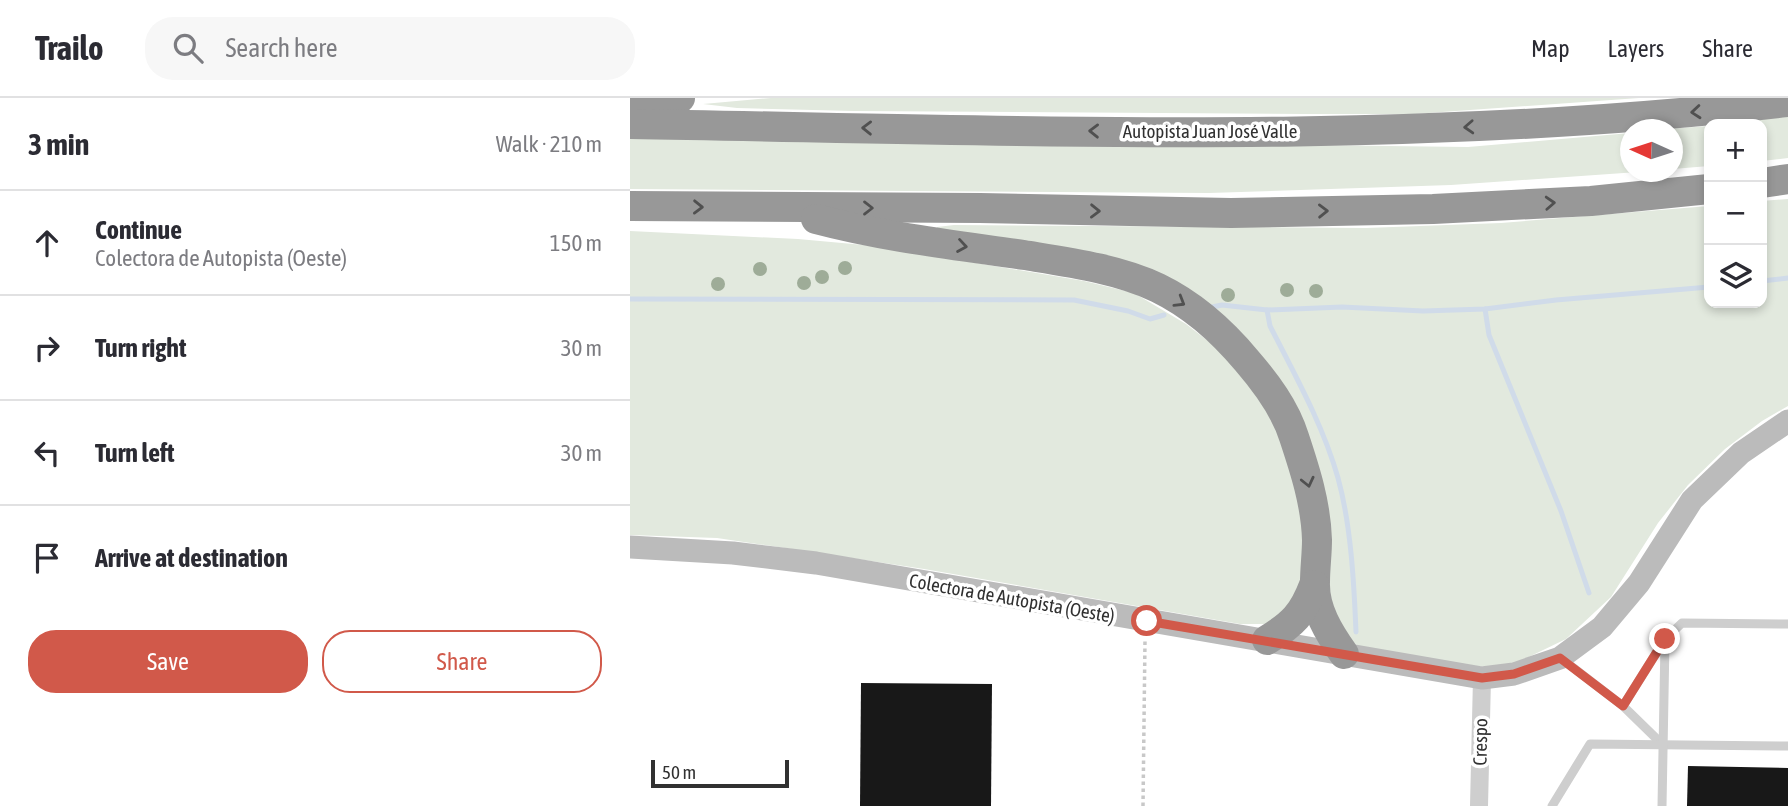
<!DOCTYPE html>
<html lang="en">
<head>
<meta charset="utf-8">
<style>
	:root { --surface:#fff; --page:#f7f7f7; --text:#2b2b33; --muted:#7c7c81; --line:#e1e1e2; --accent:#d1594a }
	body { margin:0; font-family:"Asap Condensed",sans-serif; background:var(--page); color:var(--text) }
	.controls { position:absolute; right:21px; top:21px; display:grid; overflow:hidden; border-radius:14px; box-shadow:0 4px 10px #0003 }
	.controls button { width:63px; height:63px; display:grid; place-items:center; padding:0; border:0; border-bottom:2px solid var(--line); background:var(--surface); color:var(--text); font:35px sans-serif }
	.compass { position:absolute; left:990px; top:21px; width:63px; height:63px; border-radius:50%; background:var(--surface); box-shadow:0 4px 10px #0003; rotate:273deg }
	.scale { position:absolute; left:21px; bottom:18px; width:138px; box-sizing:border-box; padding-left:7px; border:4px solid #313131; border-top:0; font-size:19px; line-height:24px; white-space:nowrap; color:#313131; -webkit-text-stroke:5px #fff; paint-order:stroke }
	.stop { position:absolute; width:21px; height:21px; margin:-16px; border:5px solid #d1594a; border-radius:50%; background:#fff }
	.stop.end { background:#d1594a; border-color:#fff; box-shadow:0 2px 7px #0008 }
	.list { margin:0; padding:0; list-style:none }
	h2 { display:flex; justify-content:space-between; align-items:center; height:91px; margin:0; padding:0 28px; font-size:30px }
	h2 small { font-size:23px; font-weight:400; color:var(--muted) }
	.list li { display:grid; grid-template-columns:46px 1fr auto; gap:21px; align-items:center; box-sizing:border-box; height:105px; padding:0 28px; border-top:2px solid var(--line) }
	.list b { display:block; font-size:26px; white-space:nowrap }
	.list p { margin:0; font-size:23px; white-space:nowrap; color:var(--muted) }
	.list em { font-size:23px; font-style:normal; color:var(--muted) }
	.actions { display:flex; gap:14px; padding:21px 28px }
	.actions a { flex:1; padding:16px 0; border:2px solid var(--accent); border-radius:28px; text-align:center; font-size:24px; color:var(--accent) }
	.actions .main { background:var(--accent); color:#fff }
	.icon { flex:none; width:38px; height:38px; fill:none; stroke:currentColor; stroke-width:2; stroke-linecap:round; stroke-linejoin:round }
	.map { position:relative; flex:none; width:1158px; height:708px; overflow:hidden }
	header { display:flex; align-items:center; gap:42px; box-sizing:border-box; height:98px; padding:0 35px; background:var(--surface); border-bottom:2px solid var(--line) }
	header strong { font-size:33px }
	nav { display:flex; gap:38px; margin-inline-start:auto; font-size:24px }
	.search { width:490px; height:63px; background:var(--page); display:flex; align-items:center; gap:18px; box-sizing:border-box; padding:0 24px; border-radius:28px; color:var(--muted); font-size:26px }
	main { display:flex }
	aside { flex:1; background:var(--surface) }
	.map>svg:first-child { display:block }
	.green { fill:#e2e9de }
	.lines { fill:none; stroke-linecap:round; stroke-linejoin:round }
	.stream { stroke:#d0dbe9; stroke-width:5 }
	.building { fill:#181818 }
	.path { stroke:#c8c8c8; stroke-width:3.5; stroke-dasharray:3.5 3.5; stroke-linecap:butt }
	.service { stroke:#cecece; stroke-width:9 }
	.minor { stroke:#cecece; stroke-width:18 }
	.secondary { stroke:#bbb; stroke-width:23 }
	.motorway { stroke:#989898; stroke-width:30 }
	.tree { fill:#9eac98 }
	.oneway { stroke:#505050 }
	.route { stroke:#d1594a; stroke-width:9 }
	.labels { text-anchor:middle; stroke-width:7; stroke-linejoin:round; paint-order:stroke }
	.street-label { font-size:19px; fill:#313131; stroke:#fff }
</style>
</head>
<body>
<header>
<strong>Trailo</strong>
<div class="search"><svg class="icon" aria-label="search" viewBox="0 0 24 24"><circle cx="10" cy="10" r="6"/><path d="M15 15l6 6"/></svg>Search here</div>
<nav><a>Map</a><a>Layers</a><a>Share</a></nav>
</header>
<main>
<aside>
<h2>3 min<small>Walk · 210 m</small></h2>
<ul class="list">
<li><svg class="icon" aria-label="ahead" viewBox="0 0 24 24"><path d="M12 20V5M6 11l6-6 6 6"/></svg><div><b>Continue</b><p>Colectora de Autopista (Oeste)</p></div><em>150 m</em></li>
<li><svg class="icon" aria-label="right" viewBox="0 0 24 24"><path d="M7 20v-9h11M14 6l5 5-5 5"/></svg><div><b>Turn right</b></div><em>30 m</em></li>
<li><svg class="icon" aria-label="left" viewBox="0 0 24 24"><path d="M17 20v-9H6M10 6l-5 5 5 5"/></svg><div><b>Turn left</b></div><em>30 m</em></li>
<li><svg class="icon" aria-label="arrive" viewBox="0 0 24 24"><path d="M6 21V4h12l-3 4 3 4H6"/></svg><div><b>Arrive at destination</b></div></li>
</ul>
<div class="actions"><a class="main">Save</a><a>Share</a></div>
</aside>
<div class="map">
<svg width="1158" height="708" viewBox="0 0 1158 708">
	<rect width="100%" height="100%" fill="#fff"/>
	<g class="green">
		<path d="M141 0H1009L784 16H674L224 13 107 10 73 6Z"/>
		<path d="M1158 18V60L1132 63V26H1096Z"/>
		<path d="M1079 28V68L1043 71 1042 32 1036 31Z"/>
		<path d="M1000 35V74H1008L821 87 579 95 0 91V38L838 49Z"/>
		<path d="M1158 101V308L1132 323 1095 351 1058 387 1028 425 981 499 936 541 884 566 861 569 820 566 728 548 713 536 701 517 691 391 563 201 307 136V129L324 127 736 130 871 125 1079 108V205H1132V103Z"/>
		<path d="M0 133 168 141 245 148 454 183 504 195 556 226 591 253 627 295 651 333 676 435 669 501 637 526H610L294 471 155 450 87 440 0 437Z"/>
	</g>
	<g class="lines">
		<g class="stream">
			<path d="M1132 183 1158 180"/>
			<path d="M0 201 444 202 498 213 520 221 534 217"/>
			<path d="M582 209 592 207 637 212 712 209 793 213 855 211 926 202 1079 189"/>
			<path d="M855 211 859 237 931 413 959 495"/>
			<path d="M637 212 640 228C665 277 693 327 708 380 721 427 724 485 726 534"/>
		</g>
	</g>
	<g class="building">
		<path d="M231 585 362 586 361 708H230Z"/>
		<path d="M1058 668 1158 670V708H1057Z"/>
	</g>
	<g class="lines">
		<path class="path" d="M513 708 515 542"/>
		<g class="service">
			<path d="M932 561 993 608 1033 647"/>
			<path d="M993 608 1035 541 1052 525 1158 526"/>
			<path d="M922 708 960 646 1158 648"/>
			<path d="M1032 708 1035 543"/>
		</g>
		<path class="minor" d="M849 708 852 580"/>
		<path class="secondary" d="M0 449 103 455 186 465 852 580 884 576 930 560 972 529 1009 485 1062 402 1111 355 1158 323"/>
		<g class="motorway">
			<path d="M0 5 50 0"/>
			<path d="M0 26C386 32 774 49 1158 4"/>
			<path d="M1132 85 1158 81"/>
			<path d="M0 108 350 110 601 115 803 111 961 103 1079 91"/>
			<path d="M186 121C254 139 325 147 394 157 437 164 489 171 528 190 563 207 592 233 617 263 636 285 655 310 664 339 675 372 686 406 687 442 687 456 685 470 685 484 684 511 699 535 714 556"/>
			<path d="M637 542C663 526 673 516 684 487"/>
		</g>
	</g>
	<g class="tree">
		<circle cx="215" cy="170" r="7"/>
		<circle cx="130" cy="171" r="7"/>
		<circle cx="192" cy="179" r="7"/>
		<circle cx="174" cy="185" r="7"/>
		<circle cx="88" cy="186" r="7"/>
		<circle cx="657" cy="192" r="7"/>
		<circle cx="686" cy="193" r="7"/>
		<circle cx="598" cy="197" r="7"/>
	</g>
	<defs><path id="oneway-chevron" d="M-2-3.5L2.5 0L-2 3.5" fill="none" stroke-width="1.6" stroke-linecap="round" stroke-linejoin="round" transform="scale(1.75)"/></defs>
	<g class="oneway">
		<use href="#oneway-chevron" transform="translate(1066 14) rotate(175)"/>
		<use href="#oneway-chevron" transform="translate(839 29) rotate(177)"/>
		<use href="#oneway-chevron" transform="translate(237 30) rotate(-179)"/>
		<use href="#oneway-chevron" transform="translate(464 33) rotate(-179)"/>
		<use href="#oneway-chevron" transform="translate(920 105) rotate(-3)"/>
		<use href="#oneway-chevron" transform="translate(68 109) rotate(1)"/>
		<use href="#oneway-chevron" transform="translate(238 110)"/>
		<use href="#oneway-chevron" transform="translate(465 113) rotate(1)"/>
		<use href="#oneway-chevron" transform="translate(693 113) rotate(-1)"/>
		<use href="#oneway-chevron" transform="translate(332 148) rotate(9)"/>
		<use href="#oneway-chevron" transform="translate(550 204) rotate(31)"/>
		<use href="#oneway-chevron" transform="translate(678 384) rotate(77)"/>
	</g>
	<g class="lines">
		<path class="route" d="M517 523 852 580 884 576 930 560 993 608 1035 541"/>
	</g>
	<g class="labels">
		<g class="street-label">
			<text x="580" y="40">Autopista Juan José Valle</text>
			<text transform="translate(382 500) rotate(10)" y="7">Colectora de Autopista (Oeste)</text>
			<text transform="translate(850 644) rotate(-89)" y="7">Crespo</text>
		</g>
	</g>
</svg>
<div class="controls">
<button>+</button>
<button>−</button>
<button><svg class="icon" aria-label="layers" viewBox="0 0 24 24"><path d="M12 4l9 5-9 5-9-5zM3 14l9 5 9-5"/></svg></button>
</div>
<svg class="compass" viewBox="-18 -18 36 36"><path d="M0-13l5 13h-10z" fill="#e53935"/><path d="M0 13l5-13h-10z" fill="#7c7c81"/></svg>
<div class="scale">50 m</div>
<div class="stop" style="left:517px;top:523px"></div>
<div class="stop end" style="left:1035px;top:541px"></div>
</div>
</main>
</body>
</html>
